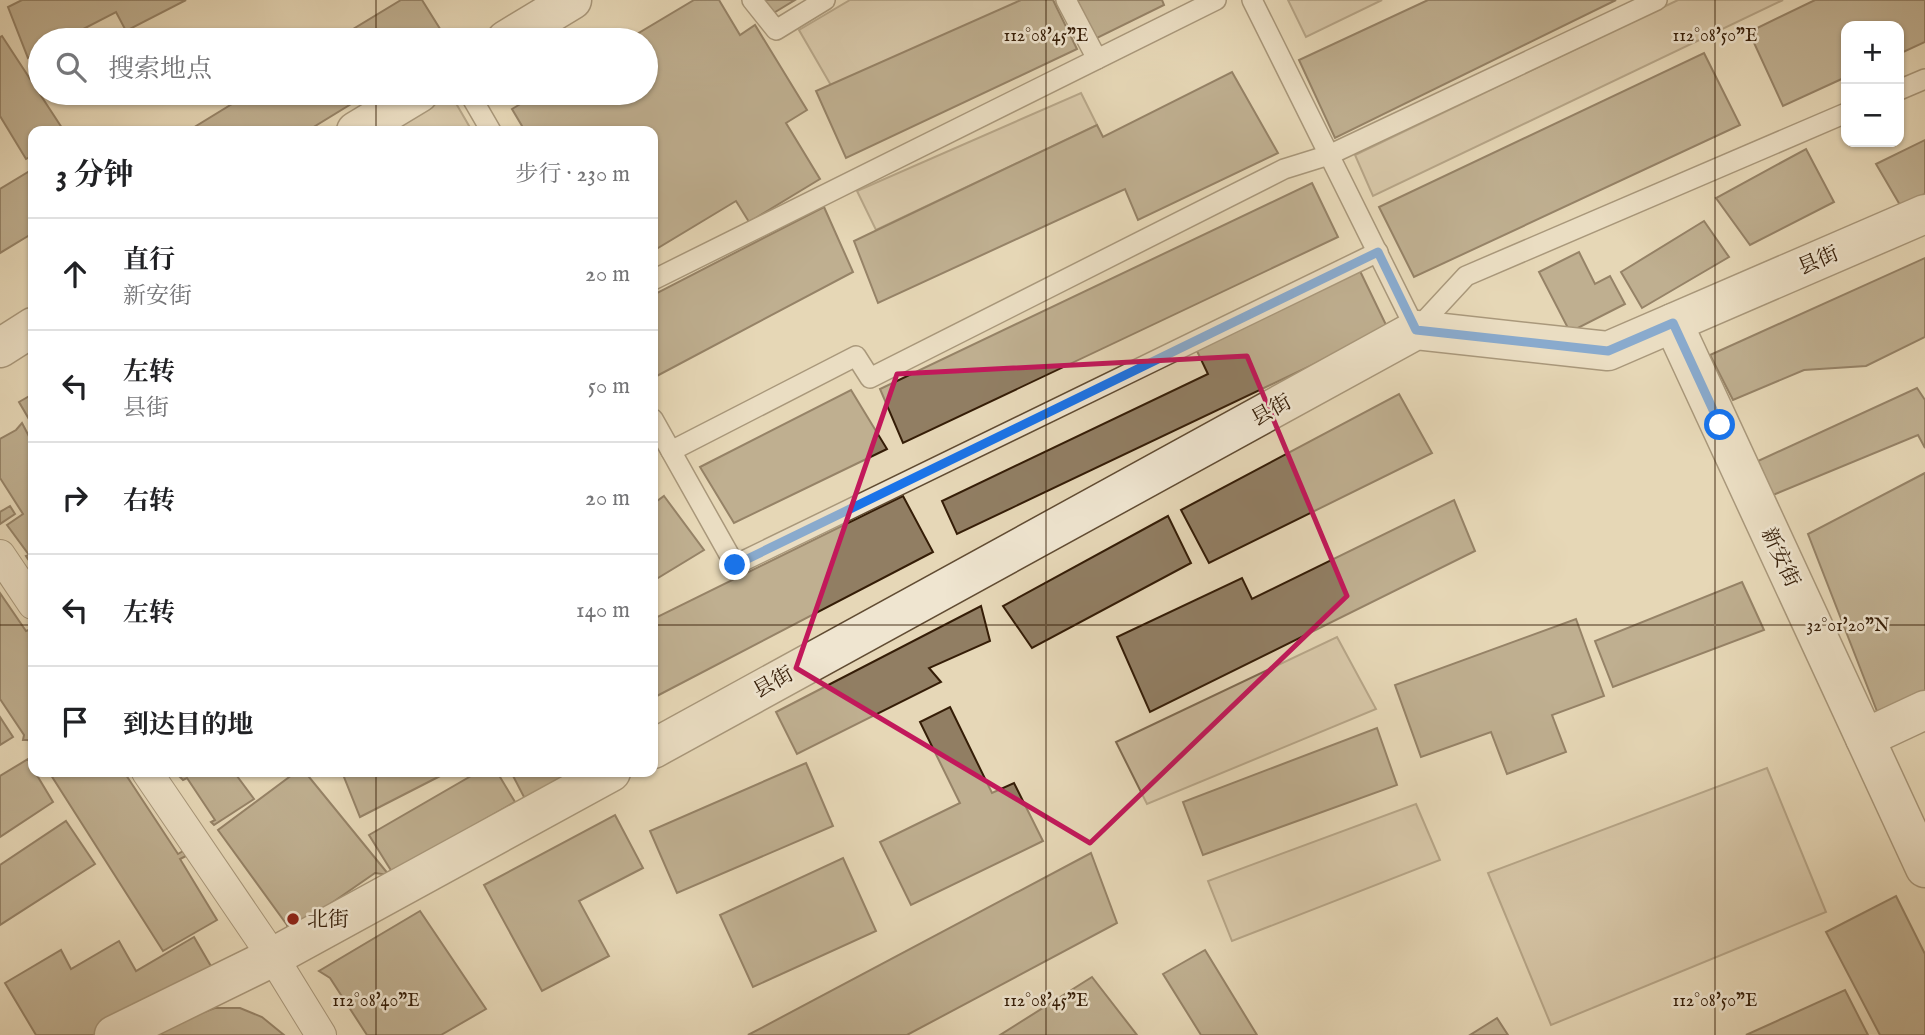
<!DOCTYPE html>
<html lang="zh">
<head>
<meta charset="utf-8">
<style>
	:root { --surface:#fff; --page:#f6f6f6; --text:#202124; --muted:#757577; --line:#e0e0e0 }
	body { margin:0; font-family:"IM FELL English","Noto Serif SC",serif; background:var(--page); color:var(--text) }
	.controls { position:absolute; right:21px; top:21px; display:grid; overflow:hidden; border-radius:14px; box-shadow:0 2px 5px #0004 }
	.controls button { width:63px; height:63px; display:grid; place-items:center; padding:0; border:0; border-bottom:2px solid var(--line); background:var(--surface); color:var(--text); font:35px sans-serif }
	.stop { position:absolute; width:21px; height:21px; margin:-16px; border:5px solid #1a73e8; border-radius:50%; background:#fff }
	.stop.end { background:#1a73e8; border-color:#fff; box-shadow:0 2px 7px #0008 }
	.list { margin:0; padding:0; list-style:none }
	h2 { display:flex; justify-content:space-between; align-items:center; height:91px; margin:0; padding:0 28px; font-size:30px }
	h2 small { font-size:23px; font-weight:400; color:var(--muted) }
	.list li { display:grid; grid-template-columns:46px 1fr auto; gap:21px; align-items:center; box-sizing:border-box; height:112px; padding:0 28px; border-top:2px solid var(--line) }
	.list b { display:block; font-size:26px; white-space:nowrap }
	.list p { margin:0; font-size:23px; white-space:nowrap; color:var(--muted) }
	.list em { font-size:23px; font-style:normal; color:var(--muted) }
	.icon { flex:none; width:38px; height:38px; fill:none; stroke:currentColor; stroke-width:2; stroke-linecap:round; stroke-linejoin:round }
	.map { position:relative; flex:none; width:1925px; height:1035px; overflow:hidden }
	.search { position:absolute; background:var(--surface); box-shadow:0 2px 5px #0004; left:28px; top:28px; width:630px; height:77px; display:flex; align-items:center; gap:18px; box-sizing:border-box; padding:0 24px; border-radius:38px; color:var(--muted); font-size:26px }
	.panel { position:absolute; background:var(--surface); box-shadow:0 2px 5px #0004; left:28px; top:126px; width:630px; height:651px; border-radius:14px }
	.map>svg:first-child { display:block }
	.park { fill:#c8b799; stroke:#7e6a50; stroke-width:2 }
	.building { fill:#917e63; stroke:#351d07; stroke-width:2 }
	.lines { fill:none; stroke-linecap:round; stroke-linejoin:round }
	.service-casing { stroke:#614c33; stroke-width:22 }
	.pedestrian-casing { stroke:#614c33; stroke-width:32 }
	.minor-casing { stroke:#614c33; stroke-width:41 }
	.service { stroke:#efe5d0; stroke-width:19 }
	.pedestrian { stroke:#efe5d0; stroke-width:30 }
	.minor { stroke:#efe5d0; stroke-width:38 }
	.route { stroke:#1a73e8; stroke-width:9 }
	.marked { fill:none; stroke:#c2185b; stroke-width:5; stroke-linejoin:round }
	.ticks { fill:none; stroke:#351d07; stroke-width:2; stroke-opacity:0.45 }
	.poi-dot { fill:#8f2418; stroke:#efe5d0; stroke-width:2.5 }
	.labels { text-anchor:middle; stroke-width:5; stroke-linejoin:round; paint-order:stroke }
	.street-label { font-size:21px; fill:#351d07; stroke:#efe5d0 }
	.poi-label { font-size:21px; fill:#351d07; stroke:#efe5d0; text-anchor:start }
	.ticks-label { font-size:18px; text-anchor:middle; fill:#351d07; stroke:#efe5d0; stroke-width:5; stroke-linejoin:round; paint-order:stroke }
</style>
</head>
<body>
<div class="map">
<svg width="1925" height="1035" viewBox="0 0 1925 1035">
	<rect width="100%" height="100%" fill="#e6d7b7"/>
	<filter id="stains"><feTurbulence type="fractalNoise" baseFrequency=".00286" numOctaves="4"/><feColorMatrix values="0 0 0 0 .2 0 0 0 0 .09 0 0 0 0 .02 0 0 0 .5 -.17"/></filter>
	<radialGradient id="worn" r=".72"><stop offset=".6" stop-color="#630" stop-opacity="0"/><stop offset="1" stop-color="#630" stop-opacity=".3"/></radialGradient>
	<g class="park">
		<path d="M850 0H1053L1056 6 847 113 799 30Z"/>
		<path d="M1288 0H1382L1306 37Z"/>
		<path d="M1678 0H1783L1373 196 1355 155Z"/>
		<path d="M419 93H450L472 131H356Z"/>
		<path d="M1081 93 1097 125 876 230 857 191Z"/>
		<path d="M1337 637 1376 709 1147 804 1116 742Z"/>
		<path d="M1767 768 1826 912 1551 1025 1488 873Z"/>
		<path d="M1416 804 1440 860 1232 941 1208 881Z"/>
	</g>
	<g class="building">
		<path d="M22 0H186L126 31 116 12 62 40H40V52L28 58 8 7Z"/>
		<path d="M401 0H422L447 40H335Z"/>
		<path d="M694 0H719L740 35 755 25 807 110 786 123 820 179 749 222 736 201 653 251V131H525L512 109 539 93H646V40H627Z"/>
		<path d="M763 0H795L772 14Z"/>
		<path d="M1021 0H1053L1077 49 846 158 816 91Z"/>
		<path d="M1077 0H1162L1164 5 1095 39Z"/>
		<path d="M1428 0H1616L1335 138 1299 60Z"/>
		<path d="M1815 0H1925V42L1899 54V26H1846V77L1783 106 1749 32Z"/>
		<path d="M2 36 64 131H33V155L26 159 0 116V37Z"/>
		<path d="M1704 53 1740 125 1414 277 1379 207Z"/>
		<path d="M1232 72 1278 153 1138 220 1125 189 878 303 854 241 1097 125 1103 137Z"/>
		<path d="M250 93H369L307 131H188Z"/>
		<path d="M1925 140V194L1900 205 1876 164Z"/>
		<path d="M1806 149 1834 202 1750 245 1716 198Z"/>
		<path d="M33 169V233L0 253V189Z"/>
		<path d="M1312 183 1338 237 903 443 880 389Z"/>
		<path d="M824 207 853 272 653 378V295Z"/>
		<path d="M1704 221 1729 257 1642 308 1621 272Z"/>
		<path d="M1579 252 1595 284 1610 276 1625 304 1570 332 1539 272Z"/>
		<path d="M1925 258V337L1866 366 1804 370 1733 400 1710 355Z"/>
		<path d="M1360 271 1388 329 957 534 942 501 1208 374 1196 349Z"/>
		<path d="M1917 388 1925 400V448L1918 435 1773 495 1758 461Z"/>
		<path d="M851 390 887 449 734 523 700 467Z"/>
		<path d="M33 394V426L19 402Z"/>
		<path d="M1399 394 1432 453 1209 563 1181 510Z"/>
		<path d="M22 423 33 444V561L31 557 28 559 26 556 29 555 7 525 23 514 0 478V439L16 430Z"/>
		<path d="M1925 473V699L1880 719 1808 534Z"/>
		<path d="M664 496 704 550 653 581V504Z"/>
		<path d="M903 496 933 552 653 698V619Z"/>
		<path d="M1454 500 1475 551 1150 712 1117 637 1242 578 1252 599Z"/>
		<path d="M10 506 15 514 0 524V512Z"/>
		<path d="M1168 516 1191 563 1032 648 1003 606Z"/>
		<path d="M1742 582 1764 630 1613 687 1595 641Z"/>
		<path d="M0 593 26 631 31 629 33 632 29 637 33 643V747L28 740H23L24 735 0 699Z"/>
		<path d="M981 606 990 641 929 668 941 682 797 754 776 712Z"/>
		<path d="M1576 619 1604 696 1552 715 1566 752 1507 774 1491 732 1421 757 1395 685Z"/>
		<path d="M950 707 992 793 1014 783 1043 841 911 905 880 842 960 803 920 722Z"/>
		<path d="M0 717 13 737 0 745Z"/>
		<path d="M1377 728 1397 785 1203 855 1183 802Z"/>
		<path d="M28 759 33 772H35L53 802 0 837V776Z"/>
		<path d="M806 763 833 826 677 893 650 831Z"/>
		<path d="M49 772H124L178 854 183 851 186 856 180 859 217 920 163 951Z"/>
		<path d="M182 772H234L254 799 214 825 211 822 215 820 187 778 183 780 180 777 184 775Z"/>
		<path d="M296 772H305L389 875 375 873 297 927 287 937V925L218 830Z"/>
		<path d="M342 772H448L360 817Z"/>
		<path d="M478 772H497L515 802 392 872 369 835Z"/>
		<path d="M511 772H575L525 799Z"/>
		<path d="M615 815 643 868 579 901 609 956 542 991 484 885Z"/>
		<path d="M66 821 95 864 0 925V865Z"/>
		<path d="M1091 853 1117 923 907 1035H748Z"/>
		<path d="M843 858 876 931 753 987 720 915Z"/>
		<path d="M1896 896 1925 954V1035H1880L1826 932Z"/>
		<path d="M420 911 486 1009 441 1035H367L330 978 319 971Z"/>
		<path d="M194 937 212 968 98 1035H36L5 983 61 950 71 969 119 941 136 971Z"/>
		<path d="M1205 950 1257 1035H1201L1163 974Z"/>
		<path d="M1092 977 1137 1035H1000Z"/>
		<path d="M1845 990 1868 1035H1746Z"/>
		<path d="M215 1008H240L262 1017 284 1035H143Z"/>
		<path d="M1497 1018 1508 1035H1470Z"/>
	</g>
	<g class="lines">
		<g class="service-casing">
			<g id="service">
				<path d="M752 0 776 30 825 0"/>
				<path d="M1066 0 1097 59"/>
				<path d="M1252 0 1416 330 1466 276 1846 113"/>
				<path d="M1899 90 1925 79"/>
				<path d="M469 93 491 131"/>
				<path d="M653 280 1216 0"/>
				<path d="M653 419 735 565 1378 252"/>
				<path d="M671 451 856 356 870 378 1284 169 1329 155 1657 0"/>
			</g>
		</g>
		<g class="pedestrian-casing">
			<g id="pedestrian">
				<path d="M0 555 33 604"/>
				<path d="M147 772 273 957 321 1035"/>
			</g>
		</g>
		<g class="minor-casing">
			<g id="minor">
				<path d="M506 40 572 0"/>
				<path d="M356 131 419 93"/>
				<path d="M1673 323 1925 868"/>
				<path d="M0 348 33 327"/>
				<path d="M1865 738 1925 710"/>
				<path d="M653 749 1416 330 1608 351 1925 214"/>
				<path d="M114 1035 273 957 611 772"/>
			</g>
		</g>
		<use href="#service" class="service"/>
		<use href="#pedestrian" class="pedestrian"/>
		<use href="#minor" class="minor"/>
	</g>
	<g class="lines">
		<path class="route" d="M735 565 1378 252 1416 330 1608 351 1673 323 1720 425"/>
	</g>
	<path d="M0 0H1925V1035H0ZM1247 356 1347 596 1090 843 796 668 897 374Z" fill="#e6d7b7" fill-opacity=".55" fill-rule="evenodd"/>
	<path class="marked" d="M1247 356 1347 596 1090 843 796 668 897 374Z"/>
	<path class="ticks" d="M376 0V40M1046 0V1035M1715 0V1035M376 93V131M0 625H33M653 625H1925M376 772V1035"/>
	<circle class="poi-dot" cx="293" cy="919" r="7"/>
	<g class="labels">
		<g class="street-label">
			<text transform="translate(1818 260) rotate(-23)" y="7">县街</text>
			<text transform="translate(1271 410) rotate(-29)" y="7">县街</text>
			<text transform="translate(1781 557) rotate(65)" y="7">新安街</text>
			<text transform="translate(773 682) rotate(-29)" y="7">县街</text>
		</g>
		<g class="poi-label">
			<text x="307" y="926">北街</text>
		</g>
	</g>
	<g class="ticks-label">
		<text x="1046" y="41">112°08'45"E</text>
		<text x="1715" y="41">112°08'50"E</text>
		<text x="1848" y="631">32°01'20"N</text>
		<text x="376" y="1006">112°08'40"E</text>
		<text x="1046" y="1006">112°08'45"E</text>
		<text x="1715" y="1006">112°08'50"E</text>
	</g>
	<rect width="100%" height="100%" filter="url(#stains)"/>
	<rect width="100%" height="100%" fill="url(#worn)"/>
</svg>
<div class="controls">
<button>+</button>
<button>−</button>
</div>
<div class="stop" style="left:1720px;top:425px"></div>
<div class="stop end" style="left:735px;top:565px"></div>
<div class="search"><svg class="icon" aria-label="search" viewBox="0 0 24 24"><circle cx="10" cy="10" r="6"/><path d="M15 15l6 6"/></svg>搜索地点</div>
<section class="panel">
<h2>3 分钟<small>步行 · 230 m</small></h2>
<ul class="list">
<li><svg class="icon" aria-label="ahead" viewBox="0 0 24 24"><path d="M12 20V5M6 11l6-6 6 6"/></svg><div><b>直行</b><p>新安街</p></div><em>20 m</em></li>
<li><svg class="icon" aria-label="left" viewBox="0 0 24 24"><path d="M17 20v-9H6M10 6l-5 5 5 5"/></svg><div><b>左转</b><p>县街</p></div><em>50 m</em></li>
<li><svg class="icon" aria-label="right" viewBox="0 0 24 24"><path d="M7 20v-9h11M14 6l5 5-5 5"/></svg><div><b>右转</b></div><em>20 m</em></li>
<li><svg class="icon" aria-label="left" viewBox="0 0 24 24"><path d="M17 20v-9H6M10 6l-5 5 5 5"/></svg><div><b>左转</b></div><em>140 m</em></li>
<li><svg class="icon" aria-label="arrive" viewBox="0 0 24 24"><path d="M6 21V4h12l-3 4 3 4H6"/></svg><div><b>到达目的地</b></div></li>
</ul>
</section>
</div>
</body>
</html>
